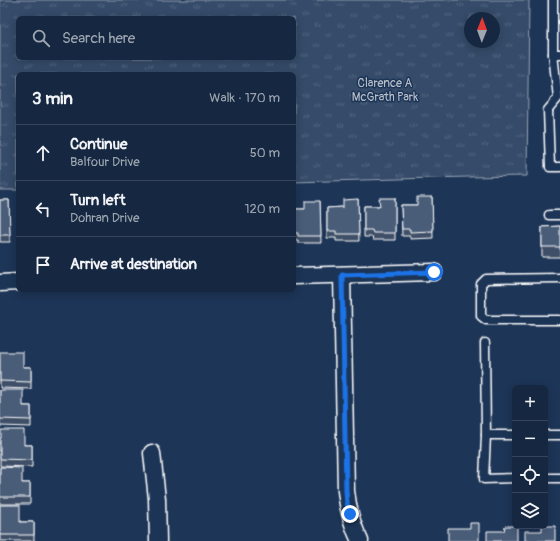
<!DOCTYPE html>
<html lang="en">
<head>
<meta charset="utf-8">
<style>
	:root { --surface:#162841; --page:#23344c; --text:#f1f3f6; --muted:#9ea6b1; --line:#35445a }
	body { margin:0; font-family:Pangolin,sans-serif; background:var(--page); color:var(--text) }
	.controls { position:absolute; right:12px; bottom:12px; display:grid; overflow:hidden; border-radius:6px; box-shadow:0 2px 10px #0003 }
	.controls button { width:36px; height:36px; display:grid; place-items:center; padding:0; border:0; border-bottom:1px solid var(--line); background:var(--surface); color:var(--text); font:20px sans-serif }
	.compass { position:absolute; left:464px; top:12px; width:36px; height:36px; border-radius:50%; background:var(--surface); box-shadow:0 2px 10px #0003; rotate:1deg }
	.stop { position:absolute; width:12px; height:12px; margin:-9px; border:3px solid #1a73e8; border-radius:50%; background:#fff }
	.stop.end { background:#1a73e8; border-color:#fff; box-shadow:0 1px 4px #0008 }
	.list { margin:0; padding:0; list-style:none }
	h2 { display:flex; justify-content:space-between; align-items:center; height:52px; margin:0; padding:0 16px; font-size:17px }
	h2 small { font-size:13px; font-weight:400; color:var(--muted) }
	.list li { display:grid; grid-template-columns:26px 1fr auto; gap:12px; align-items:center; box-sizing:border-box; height:56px; padding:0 16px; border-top:1px solid var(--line) }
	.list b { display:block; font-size:15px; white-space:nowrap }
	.list p { margin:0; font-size:13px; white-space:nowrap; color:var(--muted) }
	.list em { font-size:13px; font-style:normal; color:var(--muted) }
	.icon { flex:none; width:22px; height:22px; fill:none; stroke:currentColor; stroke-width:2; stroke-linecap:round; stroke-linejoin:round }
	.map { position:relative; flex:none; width:560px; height:541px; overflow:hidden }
	.search { position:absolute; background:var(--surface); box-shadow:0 2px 10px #0003; left:16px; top:16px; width:280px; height:44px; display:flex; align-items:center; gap:10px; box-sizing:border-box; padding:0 14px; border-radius:6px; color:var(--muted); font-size:15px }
	.panel { position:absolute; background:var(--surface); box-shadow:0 2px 10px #0003; left:16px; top:72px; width:280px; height:220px; border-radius:6px }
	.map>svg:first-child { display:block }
	.park { fill:url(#park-tufts); stroke:#9aa5b4; fill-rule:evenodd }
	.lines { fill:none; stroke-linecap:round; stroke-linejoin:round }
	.service-casing { stroke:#fff; stroke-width:11 }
	.minor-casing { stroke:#fff; stroke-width:19 }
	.service { stroke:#1d3557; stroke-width:8 }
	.minor { stroke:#1d3557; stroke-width:16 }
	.wall { fill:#405068; stroke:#fff }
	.building { fill:#4a5d79; stroke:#fff }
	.route { stroke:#1a73e8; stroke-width:5 }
	.labels { text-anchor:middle; stroke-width:3; stroke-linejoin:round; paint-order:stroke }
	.park-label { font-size:12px; fill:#b9c0ca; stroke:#1d3557 }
</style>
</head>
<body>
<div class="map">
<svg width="560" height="541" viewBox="0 0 560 541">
	<defs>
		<pattern id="park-tufts" width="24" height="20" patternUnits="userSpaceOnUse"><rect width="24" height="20" fill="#364b69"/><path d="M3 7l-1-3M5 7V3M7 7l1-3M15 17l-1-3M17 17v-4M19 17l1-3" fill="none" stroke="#546680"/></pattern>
	</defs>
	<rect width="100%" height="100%" fill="#1d3557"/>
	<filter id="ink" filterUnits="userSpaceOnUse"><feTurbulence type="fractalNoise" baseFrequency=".025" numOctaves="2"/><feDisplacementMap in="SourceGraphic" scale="8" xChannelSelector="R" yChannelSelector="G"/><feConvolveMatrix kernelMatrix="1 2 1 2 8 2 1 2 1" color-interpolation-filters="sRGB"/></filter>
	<g filter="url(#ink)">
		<path class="park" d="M0 0H529L527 176 467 177 294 182V74H18V190H0ZM18 18H294V58H18ZM470 18H494V42H470Z"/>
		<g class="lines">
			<g class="service-casing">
				<g id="service">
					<path d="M553 0V54H560"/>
					<path d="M553 54 558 98 548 110 550 167H560"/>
					<path d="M549 215H560"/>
					<path d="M560 278 486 279 481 284V316L486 320H560"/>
					<path d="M485 343 486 435H515"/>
					<path d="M486 435 484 479 515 478"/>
					<path d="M545 435H560"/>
					<path d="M545 478H560"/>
				</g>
			</g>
			<g class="minor-casing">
				<g id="minor">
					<path d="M342 275 346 491C348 509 352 525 360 541"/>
					<path d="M294 276 434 272"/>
					<path d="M0 283 18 282"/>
					<path d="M152 453 157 499 158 541"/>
				</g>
			</g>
			<use href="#service" class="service"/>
			<use href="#minor" class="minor"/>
		</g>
		<g class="wall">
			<path d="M432 197 433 238 410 239V236H402L401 205H417Z"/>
			<path d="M395 198V240H373L372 237H364V206H379Z"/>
			<path d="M358 199 359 241H336V238H327V208L343 207Z"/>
			<path d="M0 200H9L10 242H0Z"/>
			<path d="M320 201 321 243H298V240H294V209H305Z"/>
			<path d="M560 226V257H542V227Z"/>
			<path d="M0 359 23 367H31V389L0 388Z"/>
			<path d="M0 390 23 406H31V427L0 426Z"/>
			<path d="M0 438 24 445H32V467L0 466Z"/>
			<path d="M0 467 22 483H30V504H0Z"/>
			<path d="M0 505 20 522H34V541H0Z"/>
		</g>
		<g class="building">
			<path d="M417 197H432L433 231 410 232V229H402L401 205H417Z"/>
			<path d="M379 198H395V233H373L372 230H364V206H380Z"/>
			<path d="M358 199 359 234H336V231H327V208L343 207V200Z"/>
			<path d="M0 200H9L10 235H0Z"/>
			<path d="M305 201H320L321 236H298V233H294V209H305Z"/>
			<path d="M560 226V247H542V227Z"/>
			<path d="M0 352H23V367H31V382L0 381Z"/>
			<path d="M0 390H23V406H31V420L0 419Z"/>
			<path d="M1 430H24V445H32V460L0 459V438H1Z"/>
			<path d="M0 467 22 468V483H30V497H0Z"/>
			<path d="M0 505H20V522H34V535H0Z"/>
			<path d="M470 523H479V541H448V528H470Z"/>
			<path d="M505 526H517V541H487V531H504Z"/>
			<path d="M542 526H555V541H525V531H542Z"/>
		</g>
	</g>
	<g class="lines" filter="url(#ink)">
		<path class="route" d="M350 514 347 503 346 491 342 275 434 272"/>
	</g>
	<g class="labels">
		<g class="park-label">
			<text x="385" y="87">Clarence A<tspan x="385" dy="14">McGrath Park</tspan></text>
		</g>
	</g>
</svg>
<div class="controls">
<button>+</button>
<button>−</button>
<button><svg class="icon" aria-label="locate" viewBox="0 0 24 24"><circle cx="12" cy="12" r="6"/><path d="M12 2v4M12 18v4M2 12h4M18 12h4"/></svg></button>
<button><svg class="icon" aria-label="layers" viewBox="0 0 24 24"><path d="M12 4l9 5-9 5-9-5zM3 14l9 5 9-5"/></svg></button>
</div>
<svg class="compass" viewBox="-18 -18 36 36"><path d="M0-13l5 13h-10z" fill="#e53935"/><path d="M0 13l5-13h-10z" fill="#9ea6b1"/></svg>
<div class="stop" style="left:434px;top:272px"></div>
<div class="stop end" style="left:350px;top:514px"></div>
<div class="search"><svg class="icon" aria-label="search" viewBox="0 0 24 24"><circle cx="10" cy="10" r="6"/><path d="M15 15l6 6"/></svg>Search here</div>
<section class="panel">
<h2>3 min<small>Walk · 170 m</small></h2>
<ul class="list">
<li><svg class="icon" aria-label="ahead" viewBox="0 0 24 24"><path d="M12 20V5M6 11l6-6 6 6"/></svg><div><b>Continue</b><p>Balfour Drive</p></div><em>50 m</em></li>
<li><svg class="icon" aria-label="left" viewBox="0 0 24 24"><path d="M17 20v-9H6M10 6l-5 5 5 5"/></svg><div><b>Turn left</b><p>Dohran Drive</p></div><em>120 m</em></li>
<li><svg class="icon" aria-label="arrive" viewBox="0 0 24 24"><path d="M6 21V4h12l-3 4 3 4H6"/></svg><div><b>Arrive at destination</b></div></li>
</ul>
</section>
</div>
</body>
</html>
